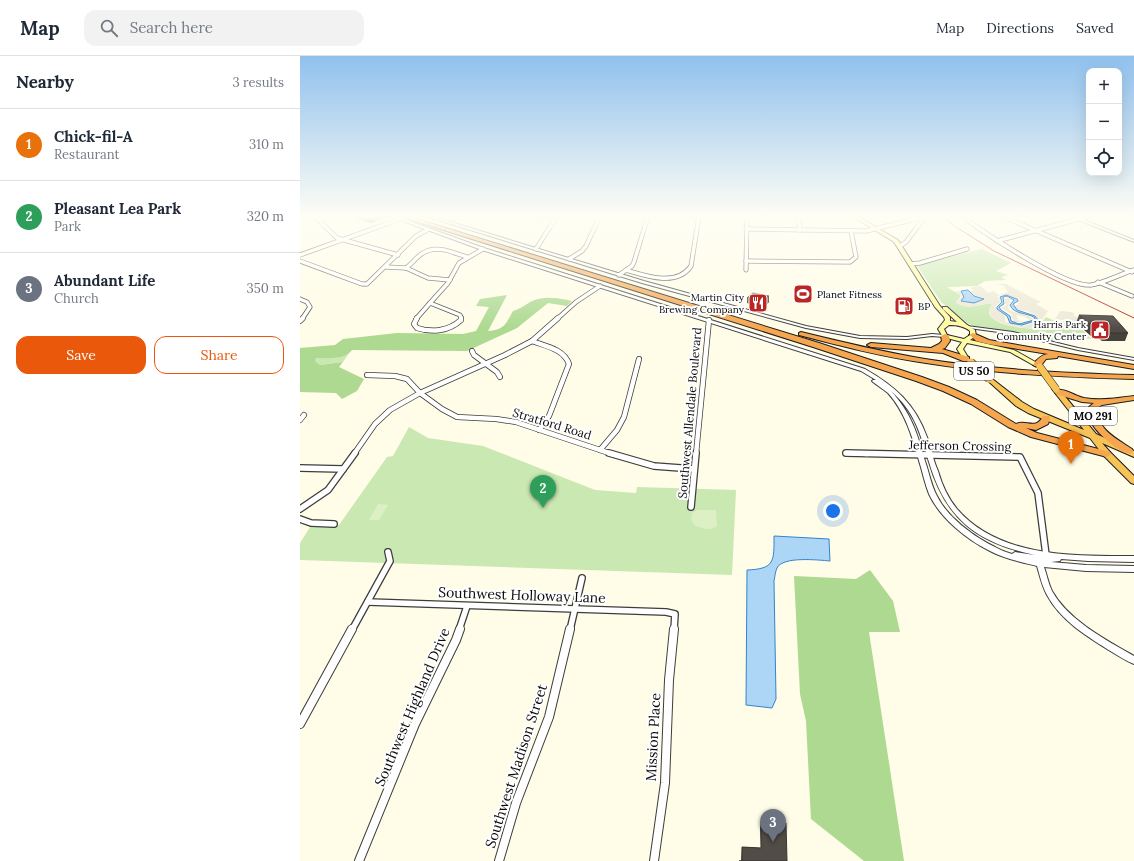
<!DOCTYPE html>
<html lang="en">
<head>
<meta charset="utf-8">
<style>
	:root { --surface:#fff; --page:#f2f2f3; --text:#1f2937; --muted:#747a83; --line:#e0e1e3; --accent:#ea580c }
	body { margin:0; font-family:Lora,serif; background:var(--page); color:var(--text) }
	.controls { position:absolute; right:12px; top:12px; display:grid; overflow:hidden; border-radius:8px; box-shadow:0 4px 16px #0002 }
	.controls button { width:36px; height:36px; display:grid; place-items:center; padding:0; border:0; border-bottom:1px solid var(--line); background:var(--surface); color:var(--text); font:20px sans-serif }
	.you { position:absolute; left:533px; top:455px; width:14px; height:14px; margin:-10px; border:3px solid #fff; border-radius:50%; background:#1a73e8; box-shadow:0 0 0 6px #1a73e833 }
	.badge { display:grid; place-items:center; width:26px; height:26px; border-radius:50%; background:var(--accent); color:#fff; font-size:13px; font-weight:700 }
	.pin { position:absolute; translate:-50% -33px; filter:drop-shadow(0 1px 2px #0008) }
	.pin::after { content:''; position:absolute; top:21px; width:14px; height:12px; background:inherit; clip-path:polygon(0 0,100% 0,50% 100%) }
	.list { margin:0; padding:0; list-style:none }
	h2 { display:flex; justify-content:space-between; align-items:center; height:52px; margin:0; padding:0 16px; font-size:17px }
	h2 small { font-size:13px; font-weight:400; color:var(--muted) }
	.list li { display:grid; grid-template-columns:26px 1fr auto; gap:12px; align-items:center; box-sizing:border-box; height:72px; padding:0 16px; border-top:1px solid var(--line) }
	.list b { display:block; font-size:15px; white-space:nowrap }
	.list p { margin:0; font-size:13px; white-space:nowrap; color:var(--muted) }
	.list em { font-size:13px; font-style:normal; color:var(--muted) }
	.actions { display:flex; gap:8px; padding:12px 16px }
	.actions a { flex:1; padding:9px 0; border:1px solid var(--accent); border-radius:12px; text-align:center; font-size:14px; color:var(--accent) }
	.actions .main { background:var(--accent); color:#fff }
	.icon { flex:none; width:22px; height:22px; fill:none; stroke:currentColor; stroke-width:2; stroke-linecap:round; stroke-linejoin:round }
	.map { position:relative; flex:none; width:834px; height:805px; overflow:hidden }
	header { display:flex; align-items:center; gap:24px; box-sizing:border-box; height:56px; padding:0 20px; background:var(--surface); border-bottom:1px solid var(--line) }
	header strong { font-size:19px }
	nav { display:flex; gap:22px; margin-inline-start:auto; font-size:14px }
	.search { width:280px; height:36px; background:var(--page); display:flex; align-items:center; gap:10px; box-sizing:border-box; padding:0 14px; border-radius:12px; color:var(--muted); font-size:15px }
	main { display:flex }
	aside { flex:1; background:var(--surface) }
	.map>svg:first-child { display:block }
	.green { fill:#cae8b2 }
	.forest { fill:#add991 }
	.pitch { fill:#ddefc4 }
	.plaza { fill:#ede9d8; fill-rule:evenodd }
	.water { fill:#acd5f6; stroke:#3385cd; fill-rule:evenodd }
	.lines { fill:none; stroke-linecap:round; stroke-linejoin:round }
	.minor-far3-casing { stroke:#3d3d3d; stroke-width:5 }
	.minor-far2-casing { stroke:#3d3d3d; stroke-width:6 }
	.minor-far1-casing { stroke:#3d3d3d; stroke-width:8 }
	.minor-casing { stroke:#3d3d3d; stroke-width:10 }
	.tertiary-casing { stroke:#3d3d3d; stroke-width:2 }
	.secondary-casing { stroke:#2c2c2c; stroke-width:2 }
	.trunk-casing { stroke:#1b1b1b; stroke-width:2 }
	.motorway-casing { stroke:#1b1b1b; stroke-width:2 }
	.minor-far3 { stroke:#fff; stroke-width:3.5 }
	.minor-far2 { stroke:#fff; stroke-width:4.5 }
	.minor-far1 { stroke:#fff; stroke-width:5.5 }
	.minor { stroke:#fff; stroke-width:8 }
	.tertiary { fill:#fff; fill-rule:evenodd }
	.secondary { fill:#fffba2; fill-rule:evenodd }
	.trunk { fill:#f7c256; fill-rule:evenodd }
	.motorway { fill:#f5a64f; fill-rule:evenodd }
	.rail { stroke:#b92623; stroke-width:1 }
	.trunk-bridge-casing { stroke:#1b1b1b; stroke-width:8; stroke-linecap:butt }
	.trunk-bridge { stroke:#f7c256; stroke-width:7 }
	.wall { fill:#47413c }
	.shaded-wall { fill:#393531 }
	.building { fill:#524c46; stroke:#393531 }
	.labels { text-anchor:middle; stroke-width:4; stroke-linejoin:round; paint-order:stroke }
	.far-poi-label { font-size:10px; fill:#0a0a0a; stroke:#fff; text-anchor:start }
	.shield { fill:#fff; stroke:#545454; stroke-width:1 }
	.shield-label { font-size:11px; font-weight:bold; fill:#0a0a0a }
	.street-label { font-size:12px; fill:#0a0a0a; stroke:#fff }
	.near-street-label { font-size:14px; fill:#0a0a0a; stroke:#fff }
</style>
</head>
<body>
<header>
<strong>Map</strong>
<div class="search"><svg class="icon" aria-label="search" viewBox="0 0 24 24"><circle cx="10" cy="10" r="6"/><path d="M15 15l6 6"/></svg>Search here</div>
<nav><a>Map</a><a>Directions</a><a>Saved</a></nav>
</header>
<main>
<aside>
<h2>Nearby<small>3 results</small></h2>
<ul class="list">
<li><span class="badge" style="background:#e8710a">1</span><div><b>Chick-fil-A</b><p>Restaurant</p></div><em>310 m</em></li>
<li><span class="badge" style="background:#2e9e5b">2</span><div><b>Pleasant Lea Park</b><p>Park</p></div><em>320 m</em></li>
<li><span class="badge" style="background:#6b7280">3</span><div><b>Abundant Life</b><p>Church</p></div><em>350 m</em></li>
</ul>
<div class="actions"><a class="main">Save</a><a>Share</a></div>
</aside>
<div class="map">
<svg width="834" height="805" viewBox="0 0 834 805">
	<rect width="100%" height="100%" fill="#fffce7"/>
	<g class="green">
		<path d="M682 193 711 207 696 215 708 219 701 221 706 224 685 225 677 230 647 231 660 239V241L656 246C665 254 679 249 690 247L692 249C691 251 689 253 689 255 688 269 727 274 737 272L746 261 755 265H774L791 283 767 279 759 280 756 284 751 285 703 274 678 272 667 267 641 246 618 211 620 208Z"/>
		<path d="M49 297 43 306 20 309 15 305 16 302H36Z"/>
		<path d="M109 371 128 382 183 390 295 434 336 437 337 431 436 434 432 519 0 504V487L12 468 39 469 87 401 93 400Z"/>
	</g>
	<g class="forest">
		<path d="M207 239 188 275C205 273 205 269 213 255 220 253 224 250 230 246 243 239 259 242 272 245L267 250 248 247 217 272 167 295 52 294C45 304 27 302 16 302L15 305 20 309 43 306 39 311 64 323 57 335 42 343 36 337 0 336V292L35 289 43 283 97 277 163 278 176 275 189 251 176 250 180 243Z"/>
		<path d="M570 514 593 545 600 576H569L604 805H564L511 763 506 665 500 638 494 520 556 523Z"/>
	</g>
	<g class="pitch">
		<path d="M78 448 88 449 79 464H69Z"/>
		<path d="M397 454H416L417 470C409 475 402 473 394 469L391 463 392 457Z"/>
	</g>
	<g class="plaza">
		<path d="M696 228H706L741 246 736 248 748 255 737 272 729 273 708 269 695 264 691 260 689 254 692 250 691 247 670 251 660 249 656 247 661 240 655 235H661L665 242 663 245 684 242 670 238 668 235H673L671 231 681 230 688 237 694 235 699 239 708 236 705 232V230ZM703 239 715 241 719 248 715 250V253L727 255 735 259 739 265 724 270 705 266V260L695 251 701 246 697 240Z"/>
		<path d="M707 241 711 243 708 251 710 255 728 259 733 263 730 264 725 261 716 259 718 264 721 265V266H714L711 258 701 252 706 249 704 243Z"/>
		<path d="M760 255 772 256 775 258 773 259 784 264 777 267 774 265 753 263 756 262Z"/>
	</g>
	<g class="water">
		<path d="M668 234 674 240 684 243 674 247 661 245 664 241 661 235Z"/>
		<path d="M706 239 717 243 718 245 713 248 717 254 735 260 738 264 722 269 710 267 707 260 697 253V251L702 246 700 241ZM707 240 714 244 710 249C714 259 727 256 735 262L734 264 719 268 711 265 710 260 701 254 699 251 704 248 703 241Z"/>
		<path d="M474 480 529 483 530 505C518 504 483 500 477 512 475 516 475 521 474 525L476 643 472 652 446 649 447 514C475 513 474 505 474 480Z"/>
	</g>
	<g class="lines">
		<g class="minor-far3-casing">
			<g id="minor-far3">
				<path d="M14 160 37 182 98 199"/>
				<path d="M232 160 256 161"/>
				<path d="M498 160 500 174"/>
				<path d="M662 160C683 176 766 232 791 229 804 227 821 218 834 214"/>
				<path d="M702 160 832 216"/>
				<path d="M446 173 566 175 628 160"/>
				<path d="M697 185 790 160"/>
				<path d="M600 190 606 186 625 161 624 160"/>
				<path d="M236 193 257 160"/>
				<path d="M0 199 100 163"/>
				<path d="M269 203 282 195 286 190 300 160"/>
				<path d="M0 205 62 228H67L116 180 127 174"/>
				<path d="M446 205 550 206 556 201 551 175"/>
				<path d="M611 208 620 207 667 193"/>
				<path d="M86 211 106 212 128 222 150 224"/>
				<path d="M106 212C112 208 116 201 123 197 137 188 153 197 167 201"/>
				<path d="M326 214C346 220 377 231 391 210L399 160"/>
				<path d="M446 214 447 160"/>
				<path d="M319 219 332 210 334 206 348 160"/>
				<path d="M798 226 832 240"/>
				<path d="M0 243 7 246 10 251 2 263"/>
				<path d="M130 247 148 227 159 207 183 193"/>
				<path d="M116 263 130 247 160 259 161 263"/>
				<path d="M257 263 276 246 300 230"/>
			</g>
		</g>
		<g class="minor-far2-casing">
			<g id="minor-far2">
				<path d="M117 262 114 268 117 272C132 277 149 275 161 264V262"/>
				<path d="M0 265 3 262"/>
				<path d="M232 285C245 290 264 293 269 308L249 360 239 374"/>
				<path d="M172 295 174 299 197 316 200 321"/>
				<path d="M67 319 95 320 107 323 120 337 142 353 157 361 196 363 216 366 312 398"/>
				<path d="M0 364 4 359"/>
				<path d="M300 394 317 374 324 361 339 303"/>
				<path d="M546 397 568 398"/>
				<path d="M54 398 75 368 90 354 120 337 205 299 232 285 258 262"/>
				<path d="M396 398 409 264"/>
			</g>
		</g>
		<g class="minor-far1-casing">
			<g id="minor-far1">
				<path d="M309 397 354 410 394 413"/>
				<path d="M546 397 720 401 738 437 746 499"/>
				<path d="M0 412 43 413"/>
				<path d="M391 451 396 397"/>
				<path d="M0 453 28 434 55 397"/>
				<path d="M0 463 11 467 34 468"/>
				<path d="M68 546 366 556 375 558 374 574"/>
				<path d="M52 574 90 505 88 496"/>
				<path d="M159 574 167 550"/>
				<path d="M270 574 282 522"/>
			</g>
		</g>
		<g class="minor-casing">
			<g id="minor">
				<path d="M0 668 52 573"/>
				<path d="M59 805 115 668 156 584 160 573"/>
				<path d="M199 805 216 747 249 661 270 573"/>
				<path d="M354 805 365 727 369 624 374 573"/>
			</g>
		</g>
		<g class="tertiary-casing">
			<g id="tertiary">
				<path d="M89 160H95L184 192 565 313C595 330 615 348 627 381 631 392 633 404 638 415 642 429 648 442 657 453 699 502 775 500 834 500V506L788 505 761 503 760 505 751 506 786 509 834 510V516L786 515 744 511C747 519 748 527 752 535 768 564 806 584 834 600V608C826 605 819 600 812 596 788 581 761 565 747 539 742 530 740 520 737 510 721 506 705 503 690 495 667 484 640 462 629 438 625 428 623 418 620 408 613 383 606 357 588 337 583 333 578 330 573 326L572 325 573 324H576L561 315 182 194ZM591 335C615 356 620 377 629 406 646 464 678 487 735 499L715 496 712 498C706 496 700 494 695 491 674 481 647 461 637 440 631 429 629 416 625 405 617 376 611 357 591 335Z"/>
				<path d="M125 160H131L344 225 506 270 560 280 607 281 632 278 644 279 646 280 644 281 632 280 607 283 560 282 506 272 342 227Z"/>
				<path d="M768 160H774L834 184V186Z"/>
				<path d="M667 270 713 276 778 292 834 302V304L778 294 713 278 669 272 667 271Z"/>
			</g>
		</g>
		<g class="secondary-casing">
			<path id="secondary" d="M552 160H557L598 184 640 250 650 261V265L657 266 643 253V251H647L666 268 675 274 676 280 670 284 714 294 739 308V310H735L710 296 667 287 663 293 669 303 666 305 664 304 657 293 662 286 643 281 638 273 645 264 644 261 635 251 594 186ZM649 269C657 269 664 270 670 275V279L664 283 647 279 644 273Z"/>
		</g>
		<g class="trunk-casing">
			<path id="trunk" d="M689 321 691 322 722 346 734 353 784 374 752 333 756 331 758 332 796 378 834 395V401L802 387 810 396 834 420V428L831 427 804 400 790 382 728 357 716 350 687 324 686 323 687 322Z"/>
		</g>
		<g class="motorway-casing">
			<g id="motorway">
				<path d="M99 160H107L519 287 622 321 649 331 677 344 716 368C726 363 736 375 743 360H749L750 362 748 368 736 374 726 372 737 377 810 396 811 398 807 401 731 381 708 371 671 348 643 335 616 325 513 291Z"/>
				<path d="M501 276C542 286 583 296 625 303 694 314 764 317 834 319V323C764 321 695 318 626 307 583 301 541 290 499 279V277Z"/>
				<path d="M673 277 689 284 834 309V313L758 300 757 302 746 303 740 311H737L733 309C737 303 741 299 748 298L688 288 676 285 671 280 669 279Z"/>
				<path d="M645 278 649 280 650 285 645 292 642 293 669 301V305H663L643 297 571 291 567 289 571 287 631 292 639 288 642 285 641 280Z"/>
				<path d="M756 334C765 332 775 340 784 342 801 345 817 342 834 340V344L802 349 797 352C796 373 817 383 832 393L833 395 832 397C821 400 796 376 791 366 789 361 789 357 789 351L794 347 782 346 756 338 755 336Z"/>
			</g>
		</g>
		<use href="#minor-far3" class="minor-far3"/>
		<use href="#minor-far2" class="minor-far2"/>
		<use href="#minor-far1" class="minor-far1"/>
		<use href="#minor" class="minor"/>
		<use href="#tertiary" class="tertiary"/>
		<use href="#secondary" class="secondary"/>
		<use href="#trunk" class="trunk"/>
		<use href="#motorway" class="motorway"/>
		<path class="rail" d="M642 160 656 171 694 195 834 262"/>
		<g class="trunk-bridge-casing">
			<g id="trunk-bridge">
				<path d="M671 306 689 323"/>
				<path d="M740 311 756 333"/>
			</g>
		</g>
		<use href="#trunk-bridge" class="trunk-bridge"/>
	</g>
	<g class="wall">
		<path d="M55 160H87V161L71 167 56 163Z"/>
		<path d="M469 240V246L463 252 447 247V242Z"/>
		<path d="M779 259 828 277 825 285H802L798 282 792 281 776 267Z"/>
		<path d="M461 766 487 805H441L442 791 461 792 460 773Z"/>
	</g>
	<g class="shaded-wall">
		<path d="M70 160H87V161L71 167 68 161Z"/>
		<path d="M469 240V246L463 252V246Z"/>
	</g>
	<g class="building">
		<path d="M453 237 469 240 463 246 447 242Z"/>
		<path d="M779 259 813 260 828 277H805L802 274 795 273Z"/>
		<path d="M461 766 486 767 487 805H439H442V791L461 792Z"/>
	</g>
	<linearGradient id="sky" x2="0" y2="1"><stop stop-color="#90c1ee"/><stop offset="0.59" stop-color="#fffef4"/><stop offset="1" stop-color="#fffef4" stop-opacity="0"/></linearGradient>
	<rect width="834" height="273" fill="url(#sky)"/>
	<defs>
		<g id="stadium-square" transform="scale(1)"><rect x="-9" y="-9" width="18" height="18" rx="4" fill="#b92623" stroke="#fff"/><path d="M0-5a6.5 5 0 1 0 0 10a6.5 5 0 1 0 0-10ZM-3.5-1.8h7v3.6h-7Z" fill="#fff"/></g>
		<g id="restaurant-square" transform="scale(1)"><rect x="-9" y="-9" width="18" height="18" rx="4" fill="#b92623" stroke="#fff"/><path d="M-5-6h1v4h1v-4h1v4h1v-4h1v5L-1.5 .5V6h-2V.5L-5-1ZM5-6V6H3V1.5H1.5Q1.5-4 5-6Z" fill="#fff"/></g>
		<g id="fuel-square" transform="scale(1)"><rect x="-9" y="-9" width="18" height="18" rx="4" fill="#b92623" stroke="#fff"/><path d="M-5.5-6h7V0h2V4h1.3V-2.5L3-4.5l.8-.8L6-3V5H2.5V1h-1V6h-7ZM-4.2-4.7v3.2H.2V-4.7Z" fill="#fff"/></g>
		<g id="civic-square" transform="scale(1)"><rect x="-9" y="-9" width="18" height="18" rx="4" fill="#b92623" stroke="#fff"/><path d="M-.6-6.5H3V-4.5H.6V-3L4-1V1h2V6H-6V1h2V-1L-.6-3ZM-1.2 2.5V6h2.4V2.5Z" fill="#fff"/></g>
	</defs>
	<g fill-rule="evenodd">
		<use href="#stadium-square" x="503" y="238"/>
		<use href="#restaurant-square" x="458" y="247"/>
		<use href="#fuel-square" x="604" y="250"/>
		<use href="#civic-square" x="800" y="274"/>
	</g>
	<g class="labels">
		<g class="far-poi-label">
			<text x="517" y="242">Planet Fitness</text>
			<text x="444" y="245" text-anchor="end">Martin City<tspan x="444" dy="12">Brewing Company</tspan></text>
			<text x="618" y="254">BP</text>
			<text x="786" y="272" text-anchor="end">Harris Park<tspan x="786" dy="12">Community Center</tspan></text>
		</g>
		<g class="shield">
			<rect x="654" y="306" width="40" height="18" rx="3"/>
			<rect x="769" y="351" width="48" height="18" rx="3"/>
		</g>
		<g class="shield-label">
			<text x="674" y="319">US 50</text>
			<text x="793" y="364">MO 291</text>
		</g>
		<g class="street-label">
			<text transform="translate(390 357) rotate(-85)" y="4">Southwest Allendale Boulevard</text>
			<text transform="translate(252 368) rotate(17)" y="4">Stratford Road</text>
			<text transform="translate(660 390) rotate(1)" y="4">Jefferson Crossing</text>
		</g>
		<g class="near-street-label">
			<text transform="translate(222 539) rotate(2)" y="5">Southwest Holloway Lane</text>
			<text transform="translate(112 651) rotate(-67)" y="5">Southwest Highland Drive</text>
			<text transform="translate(353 681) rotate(-87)" y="5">Mission Place</text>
			<text transform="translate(216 710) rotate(-72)" y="5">Southwest Madison Street</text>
		</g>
	</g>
</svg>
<div class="controls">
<button>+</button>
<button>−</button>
<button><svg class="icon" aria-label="locate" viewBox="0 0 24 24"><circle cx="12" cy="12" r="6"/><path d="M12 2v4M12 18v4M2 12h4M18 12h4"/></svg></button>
</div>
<div class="you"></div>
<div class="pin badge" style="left:771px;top:408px;background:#e8710a">1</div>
<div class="pin badge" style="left:243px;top:452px;background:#2e9e5b">2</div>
<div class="pin badge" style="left:473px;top:786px;background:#6b7280">3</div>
</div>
</main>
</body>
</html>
